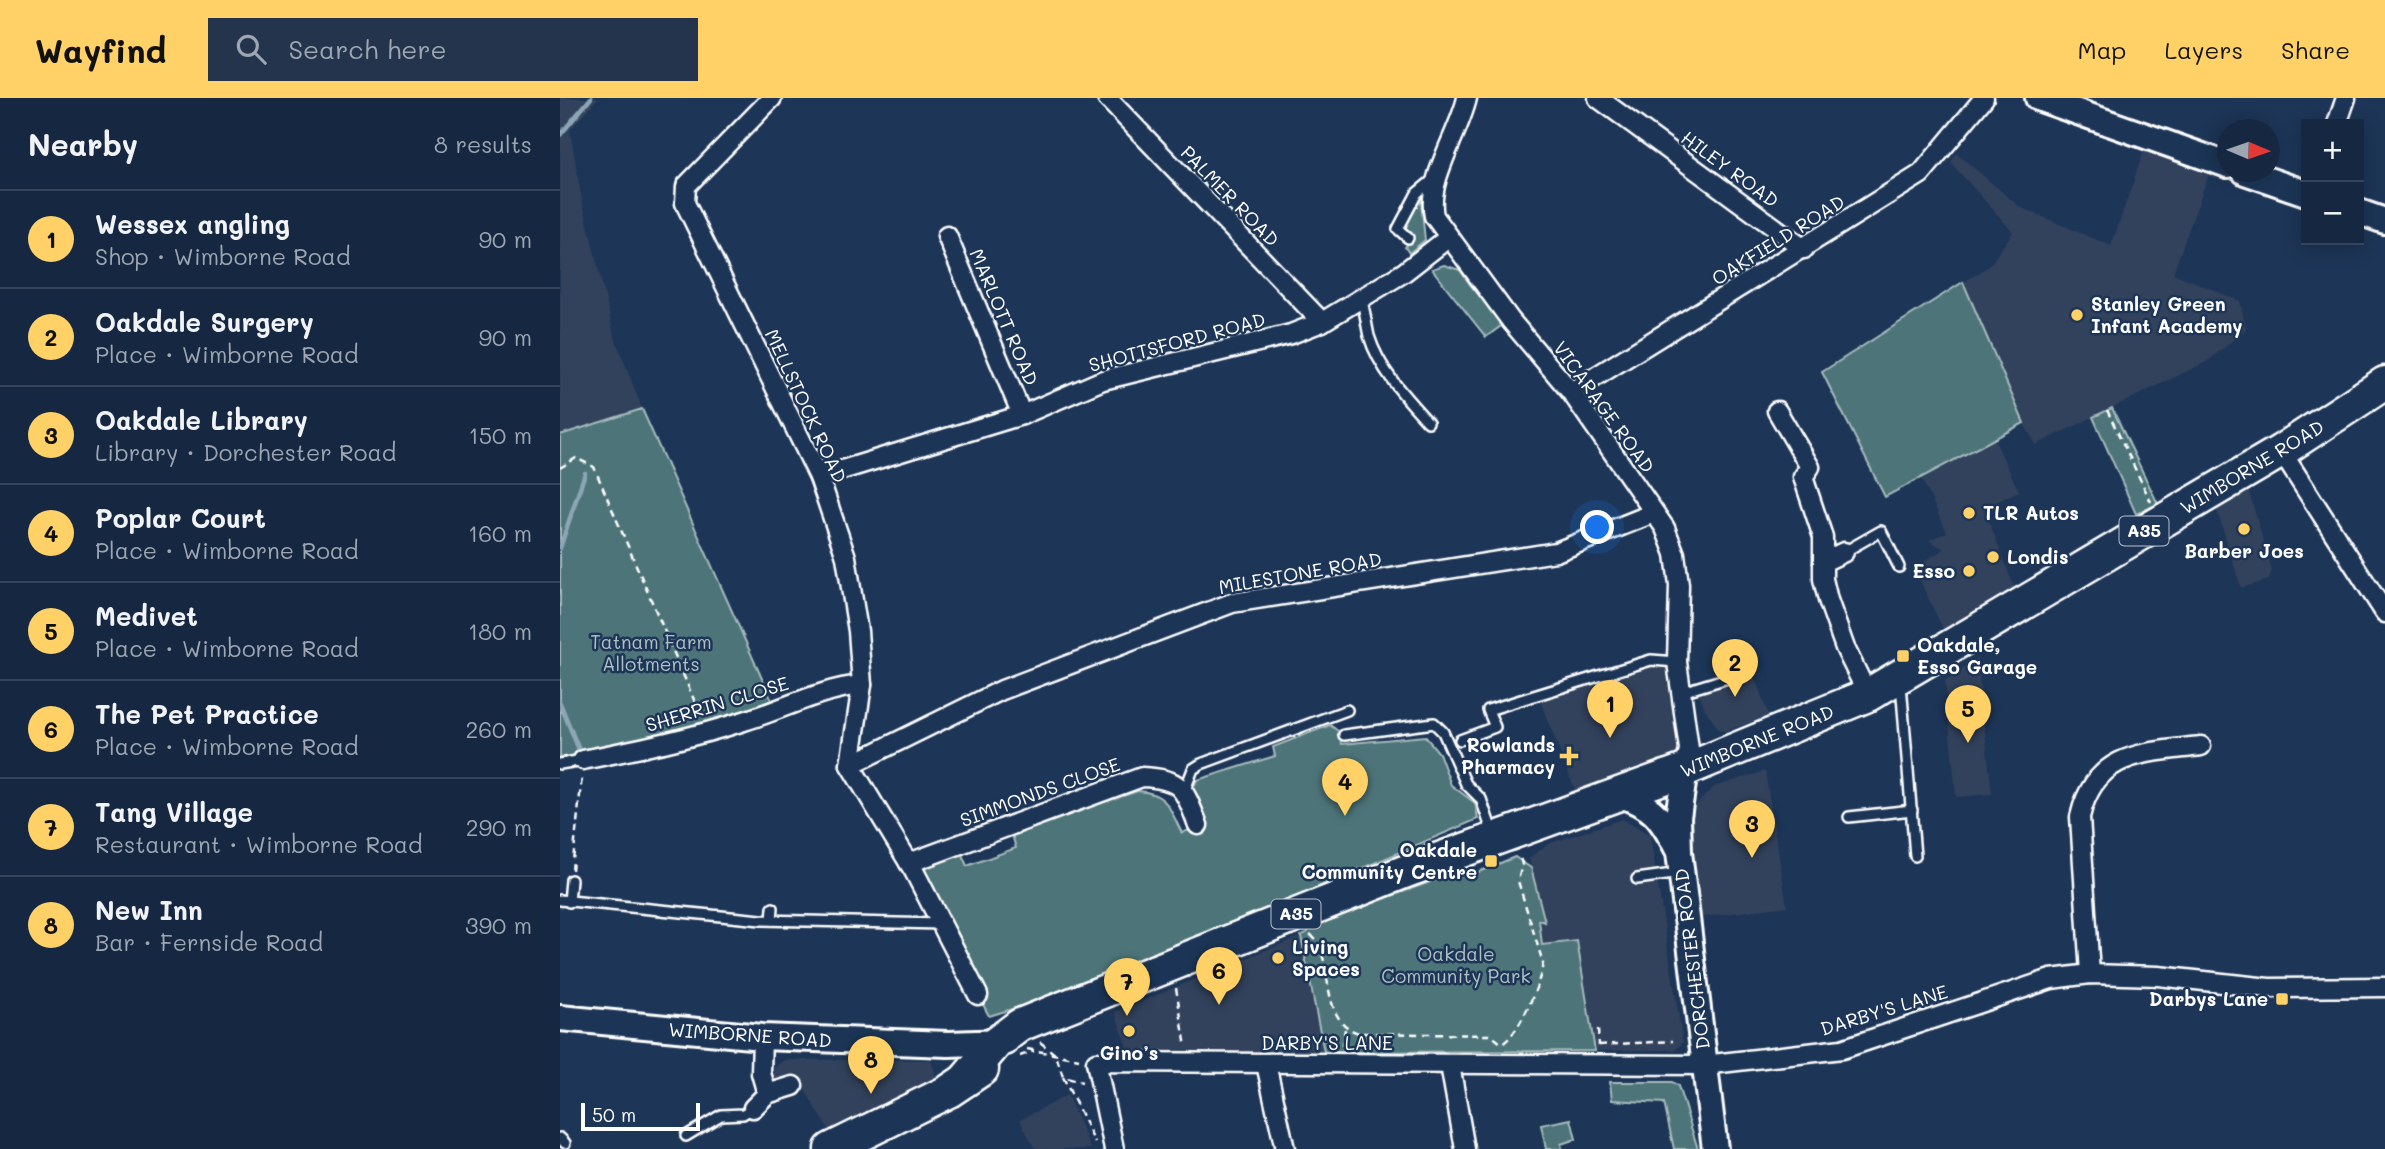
<!DOCTYPE html>
<html lang="en">
<head>
<meta charset="utf-8">
<style>
	:root { --surface:#162841; --page:#23344c; --text:#f1f3f6; --muted:#9ea6b1; --line:#35445a; --accent:#ffd166 }
	body { margin:0; font-family:Mali,sans-serif; background:var(--page); color:var(--text) }
	.controls { position:absolute; right:21px; top:21px; display:grid; overflow:hidden; border-radius:0px; box-shadow:0 4px 18px #0003 }
	.controls button { width:63px; height:63px; display:grid; place-items:center; padding:0; border:0; border-bottom:2px solid var(--line); background:var(--surface); color:var(--text); font:35px sans-serif }
	.compass { position:absolute; left:1657px; top:21px; width:63px; height:63px; border-radius:50%; background:var(--surface); box-shadow:0 4px 18px #0003; rotate:92deg }
	.scale { position:absolute; left:21px; bottom:18px; width:119px; box-sizing:border-box; padding-left:7px; border:4px solid #fff; border-top:0; font-size:19px; line-height:24px; white-space:nowrap; color:#fff; -webkit-text-stroke:5px #1d3557; paint-order:stroke }
	.you { position:absolute; left:1038px; top:430px; width:24px; height:24px; margin:-18px; border:5px solid #fff; border-radius:50%; background:#1a73e8; box-shadow:0 0 0 10px #1a73e833 }
	.badge { display:grid; place-items:center; width:46px; height:46px; border-radius:50%; background:var(--accent); color:#111; font-size:23px; font-weight:700 }
	.pin { position:absolute; translate:-50% -58px; filter:drop-shadow(0 2px 4px #0008) }
	.pin::after { content:''; position:absolute; top:37px; width:24px; height:21px; background:inherit; clip-path:polygon(0 0,100% 0,50% 100%) }
	.list { margin:0; padding:0; list-style:none }
	h2 { display:flex; justify-content:space-between; align-items:center; height:91px; margin:0; padding:0 28px; font-size:30px }
	h2 small { font-size:23px; font-weight:400; color:var(--muted) }
	.list li { display:grid; grid-template-columns:46px 1fr auto; gap:21px; align-items:center; box-sizing:border-box; height:98px; padding:0 28px; border-top:2px solid var(--line) }
	.list b { display:block; font-size:26px; white-space:nowrap }
	.list p { margin:0; font-size:23px; white-space:nowrap; color:var(--muted) }
	.list em { font-size:23px; font-style:normal; color:var(--muted) }
	.icon { flex:none; width:38px; height:38px; fill:none; stroke:currentColor; stroke-width:2; stroke-linecap:round; stroke-linejoin:round }
	.map { position:relative; flex:none; width:1825px; height:1051px; overflow:hidden }
	header { display:flex; align-items:center; gap:42px; box-sizing:border-box; height:98px; padding:0 35px; background:var(--accent); color:#111 }
	header strong { font-size:33px }
	nav { display:flex; gap:38px; margin-inline-start:auto; font-size:24px }
	.search { width:490px; height:63px; background:var(--page); display:flex; align-items:center; gap:18px; box-sizing:border-box; padding:0 24px; border-radius:0px; color:var(--muted); font-size:26px }
	main { display:flex }
	aside { flex:1; background:var(--surface) }
	.map>svg:first-child { display:block }
	.built { fill:#30425c }
	.green { fill:#4e7579; stroke:#a6babc; stroke-width:2 }
	.lines { fill:none; stroke-linecap:round; stroke-linejoin:round }
	.stream { stroke:#8ca6b6; stroke-width:4.5 }
	.lane-casing { stroke:#fff; stroke-width:14 }
	.street-casing { stroke:#fff; stroke-width:23 }
	.secondary-casing { stroke:#fff; stroke-width:30 }
	.highway-casing { stroke:#fff; stroke-width:37 }
	.path { stroke:#fff; stroke-width:2.5; stroke-dasharray:7 5; stroke-linecap:butt }
	.lane { stroke:#1d3557; stroke-width:9 }
	.street { stroke:#1d3557; stroke-width:18 }
	.secondary { stroke:#1d3557; stroke-width:24 }
	.highway { stroke:#1d3557; stroke-width:32 }
	.poi-dot { fill:#ffd166; stroke:#1d3557; stroke-width:2.5 }
	.labels { text-anchor:middle; stroke-width:5; stroke-linejoin:round; paint-order:stroke }
	.shield { fill:#1d3557; stroke:#bbc2cd; stroke-width:2 }
	.shield-label { font-size:18px; font-weight:bold; fill:#fff }
	.street-label { font-size:19px; fill:#fff; stroke:#1d3557 }
	.poi-label { font-size:19px; font-weight:bold; fill:#fff; stroke:#1d3557; text-anchor:start }
	.park-label { font-size:19px; fill:#afc1c3; stroke:#1d3557 }
</style>
</head>
<body>
<header>
<strong>Wayfind</strong>
<div class="search"><svg class="icon" aria-label="search" viewBox="0 0 24 24"><circle cx="10" cy="10" r="6"/><path d="M15 15l6 6"/></svg>Search here</div>
<nav><a>Map</a><a>Layers</a><a>Share</a></nav>
</header>
<main>
<aside>
<h2>Nearby<small>8 results</small></h2>
<ul class="list">
<li><span class="badge">1</span><div><b>Wessex angling</b><p>Shop · Wimborne Road</p></div><em>90 m</em></li>
<li><span class="badge">2</span><div><b>Oakdale Surgery</b><p>Place · Wimborne Road</p></div><em>90 m</em></li>
<li><span class="badge">3</span><div><b>Oakdale Library</b><p>Library · Dorchester Road</p></div><em>150 m</em></li>
<li><span class="badge">4</span><div><b>Poplar Court</b><p>Place · Wimborne Road</p></div><em>160 m</em></li>
<li><span class="badge">5</span><div><b>Medivet</b><p>Place · Wimborne Road</p></div><em>180 m</em></li>
<li><span class="badge">6</span><div><b>The Pet Practice</b><p>Place · Wimborne Road</p></div><em>260 m</em></li>
<li><span class="badge">7</span><div><b>Tang Village</b><p>Restaurant · Wimborne Road</p></div><em>290 m</em></li>
<li><span class="badge">8</span><div><b>New Inn</b><p>Bar · Fernside Road</p></div><em>390 m</em></li>
</ul>
</aside>
<div class="map">
<svg width="1825" height="1051" viewBox="0 0 1825 1051">
	<rect width="100%" height="100%" fill="#1d3557"/>
	<filter id="ink" filterUnits="userSpaceOnUse"><feTurbulence type="fractalNoise" baseFrequency=".0143" numOctaves="2"/><feDisplacementMap in="SourceGraphic" scale="14" xChannelSelector="R" yChannelSelector="G"/><feConvolveMatrix kernelMatrix="1 2 1 2 8 2 1 2 1" color-interpolation-filters="sRGB"/></filter>
	<g filter="url(#ink)">
		<g class="built">
			<path d="M0 0H38L10 32 21 97 54 237 82 311 0 337Z"/>
			<path d="M1586 47 1651 70 1613 175 1680 203 1686 231 1648 263 1476 347 1464 326 1434 341 1459 393 1424 410 1455 491 1383 531 1354 470 1384 451 1369 442 1387 434 1361 380 1325 399 1262 274 1429 168 1453 134 1391 65 1396 55 1460 109 1551 148Z"/>
			<path d="M1688 391 1712 472 1709 482 1681 490 1656 409Z"/>
			<path d="M1417 560 1432 696 1396 699 1385 583Z"/>
			<path d="M1091 562 1117 564 1125 672 1022 710 977 595Z"/>
			<path d="M1191 570 1209 618 1166 633 1159 632 1145 611 1136 587Z"/>
			<path d="M1205 673 1227 808 1136 820 1129 740 1135 708 1154 689Z"/>
			<path d="M1062 721 1090 737 1123 945 1115 952 1035 953 1017 843 982 847 979 821 984 823 969 760 988 746Z"/>
			<path d="M741 838 764 954 569 956 555 914Z"/>
			<path d="M224 962H371L377 982 273 1038 247 996 241 979 232 985H218L214 979V970Z"/>
			<path d="M507 997 531 1051H475L460 1022Z"/>
		</g>
		<g class="green">
			<path d="M861 104 865 142 849 155 845 149 852 141 844 131C845 121 852 109 861 104Z"/>
			<path d="M884 167 900 172 911 188 945 225 926 239 872 171Z"/>
			<path d="M1403 184 1464 325 1325 399 1262 274Z"/>
			<path d="M1552 310 1598 406 1576 416 1533 319Z"/>
			<path d="M82 311 216 612 0 666V337Z"/>
			<path d="M770 627 778 633 782 646 865 638 879 655 891 687 915 705 918 721 518 891 429 918 354 773 401 754 407 768 456 750 451 734 578 693C608 695 610 712 622 735L647 725 633 690 637 682 715 658 713 649Z"/>
			<path d="M955 759 971 770 985 824 979 822 982 847 1017 843 1035 953 764 954 741 838 748 834V828L881 780 916 775Z"/>
			<path d="M1050 984H1112L1118 988 1138 1051H1114L1104 1005 1052 1002Z"/>
			<path d="M1011 1021 1016 1041 1001 1046 1002 1051H986L981 1027Z"/>
		</g>
		<g class="lines">
			<g class="stream">
				<path d="M0 37 31 0"/>
				<path d="M0 450 25 375"/>
				<path d="M0 605 19 652"/>
			</g>
			<g class="lane-casing">
				<g id="lane">
					<path d="M848 140 838 131 857 95 874 81"/>
					<path d="M801 200C805 212 806 225 809 238 819 271 845 299 868 324"/>
					<path d="M1284 454 1321 433 1339 469"/>
					<path d="M1341 586 1355 758"/>
					<path d="M1122 594 1184 575"/>
					<path d="M784 637 874 625 883 634 906 686 921 701 933 736"/>
					<path d="M900 642 935 629 928 612 1091 562 1117 564"/>
					<path d="M0 666 23 662"/>
					<path d="M625 692 633 671 641 666 787 612"/>
					<path d="M1289 719 1352 712"/>
					<path d="M1077 781 1120 775"/>
					<path d="M0 802 201 822 381 826"/>
					<path d="M9 804 11 782"/>
					<path d="M212 822 213 810"/>
					<path d="M126 1038 161 1017 183 1016 193 1010"/>
					<path d="M0 1040 5 1045"/>
				</g>
			</g>
			<g class="street-casing">
				<g id="street">
					<path d="M212 0 126 88 125 105 259 379 286 459 298 533 302 587 290 667 354 773 418 897"/>
					<path d="M547 0 762 224"/>
					<path d="M907 0C899 36 866 82 874 118L951 223 1011 294 1105 430 1115 456 1119 487 1117 564 1129 651 1125 672"/>
					<path d="M1038 0 1244 151"/>
					<path d="M1777 26 1786 0"/>
					<path d="M387 138 462 317"/>
					<path d="M1011 294 1361 76 1424 0"/>
					<path d="M1217 313 1250 369 1243 379 1263 439V481L1268 502 1285 550 1308 597"/>
					<path d="M1721 353 1825 515"/>
					<path d="M259 379 462 317 543 282 731 236 762 224 843 175 888 140"/>
					<path d="M1263 464 1284 454"/>
					<path d="M23 662C77 651 132 640 184 623 224 611 260 591 302 587"/>
					<path d="M290 667 442 592 672 505 996 454 1094 415"/>
					<path d="M349 765 582 679C623 681 624 691 638 727"/>
					<path d="M1530 876 1520 719C1535 653 1585 655 1641 648"/>
					<path d="M202 939 201 975 207 996"/>
					<path d="M706 966 725 1051"/>
					<path d="M890 967 905 1051"/>
					<path d="M193 1010 207 996 233 988"/>
					<path d="M554 1051 536 964 1144 967 1282 951 1491 881 1530 876 1598 878 1709 890 1825 889"/>
				</g>
			</g>
			<g class="secondary-casing">
				<g id="secondary">
					<path d="M1478 0 1668 67"/>
					<path d="M1685 74 1746 95"/>
					<path d="M1799 114 1825 123"/>
					<path d="M1125 672 1118 719 1119 754 1155 1051"/>
					<path d="M1058 696C1093 708 1100 718 1117 750"/>
					<path d="M0 920 202 939 388 946 446 944"/>
				</g>
			</g>
			<g class="highway-casing">
				<g id="highway">
					<path d="M405 982 436 945 460 927 849 772 1125 672 1308 597 1721 353 1825 285"/>
					<path d="M271 1051 389 993 422 971"/>
				</g>
			</g>
			<g class="path">
				<path d="M1547 312 1591 404"/>
				<path d="M0 370 16 360 34 369 141 618"/>
				<path d="M12 772 22 678"/>
				<path d="M750 836C777 859 756 922 799 935L931 937 942 946C960 935 980 886 983 865L958 783 962 766 959 757"/>
				<path d="M616 890 626 949"/>
				<path d="M1038 931 1039 948"/>
				<path d="M480 944 496 957 503 979 522 984"/>
				<path d="M1039 947 1113 943"/>
				<path d="M782 948 785 931"/>
				<path d="M467 951 519 961"/>
				<path d="M460 958 474 953"/>
				<path d="M503 979 535 1045"/>
			</g>
			<use href="#lane" class="lane"/>
			<use href="#street" class="street"/>
			<use href="#secondary" class="secondary"/>
			<use href="#highway" class="highway"/>
		</g>
	</g>
	<g class="poi-dot">
		<circle cx="1517" cy="217" r="7"/>
		<circle cx="1409" cy="415" r="7"/>
		<circle cx="1684" cy="431" r="7"/>
		<circle cx="1433" cy="459" r="7"/>
		<circle cx="1409" cy="473" r="7"/>
		<rect x="1336" y="551" width="14" height="14" rx="3.5"/>
		<path d="M1005.5 647.5h7v7h7v7h-7v7h-7v-7h-7v-7h7z"/>
		<rect x="924" y="756" width="14" height="14" rx="3.5"/>
		<circle cx="718" cy="860" r="7"/>
		<rect x="1715" y="894" width="14" height="14" rx="3.5"/>
		<circle cx="569" cy="933" r="7"/>
	</g>
	<g class="labels">
		<g class="shield">
			<rect x="1559.5" y="418.5" width="49" height="29" rx="5"/>
			<rect x="711.5" y="801.5" width="49" height="29" rx="5"/>
		</g>
		<g class="shield-label">
			<text x="1584" y="439">A35</text>
			<text x="736" y="822">A35</text>
		</g>
		<g class="street-label">
			<text transform="translate(1170 71) rotate(36)" y="7">HILEY ROAD</text>
			<text transform="translate(670 98) rotate(46)" y="7">PALMER ROAD</text>
			<text transform="translate(1218 142) rotate(-32)" y="7">OAKFIELD ROAD</text>
			<text transform="translate(444 219) rotate(67)" y="7">MARLOTT ROAD</text>
			<text transform="translate(617 244) rotate(-15)" y="7">SHOTTSFORD ROAD</text>
			<text transform="translate(246 308) rotate(65)" y="7">MELLSTOCK ROAD</text>
			<text transform="translate(1044 309) rotate(54)" y="7">VICARAGE ROAD</text>
			<text transform="translate(1692 369) rotate(-31)" y="7">WIMBORNE ROAD</text>
			<text transform="translate(740 475) rotate(-10)" y="7">MILESTONE ROAD</text>
			<text transform="translate(157 606) rotate(-17)" y="7">SHERRIN CLOSE</text>
			<text transform="translate(1197 643) rotate(-22)" y="7">WIMBORNE ROAD</text>
			<text transform="translate(480 694) rotate(-20)" y="7">SIMMONDS CLOSE</text>
			<text transform="translate(1132 861) rotate(-97)" y="7">DORCHESTER ROAD</text>
			<text transform="translate(1324 912) rotate(-17)" y="7">DARBY'S LANE</text>
			<text transform="translate(190 937) rotate(4)" y="7">WIMBORNE ROAD</text>
			<text x="767" y="952">DARBY'S LANE</text>
		</g>
		<g class="poi-label">
			<text x="1531" y="213">Stanley Green<tspan x="1531" dy="22">Infant Academy</tspan></text>
			<text x="1423" y="422">TLR Autos</text>
			<text x="1684" y="460" text-anchor="middle">Barber Joes</text>
			<text x="1447" y="466">Londis</text>
			<text x="1395" y="480" text-anchor="end">Esso</text>
			<text x="1357" y="554">Oakdale,<tspan x="1357" dy="22">Esso Garage</tspan></text>
			<text x="995" y="654" text-anchor="end">Rowlands<tspan x="995" dy="22">Pharmacy</tspan></text>
			<text x="917" y="759" text-anchor="end">Oakdale<tspan x="917" dy="22">Community Centre</tspan></text>
			<text x="732" y="856">Living<tspan x="732" dy="22">Spaces</tspan></text>
			<text x="1708" y="908" text-anchor="end">Darbys Lane</text>
			<text x="569" y="962" text-anchor="middle">Gino’s</text>
		</g>
		<g class="park-label">
			<text x="91" y="551">Tatnam Farm<tspan x="91" dy="22">Allotments</tspan></text>
			<text x="896" y="863">Oakdale<tspan x="896" dy="22">Community Park</tspan></text>
		</g>
	</g>
</svg>
<div class="controls">
<button>+</button>
<button>−</button>
</div>
<svg class="compass" viewBox="-18 -18 36 36"><path d="M0-13l5 13h-10z" fill="#e53935"/><path d="M0 13l5-13h-10z" fill="#9ea6b1"/></svg>
<div class="scale">50 m</div>
<div class="you"></div>
<div class="pin badge" style="left:1050px;top:640px">1</div>
<div class="pin badge" style="left:1175px;top:599px">2</div>
<div class="pin badge" style="left:1192px;top:760px">3</div>
<div class="pin badge" style="left:785px;top:718px">4</div>
<div class="pin badge" style="left:1408px;top:645px">5</div>
<div class="pin badge" style="left:659px;top:907px">6</div>
<div class="pin badge" style="left:567px;top:918px">7</div>
<div class="pin badge" style="left:311px;top:996px">8</div>
</div>
</main>
</body>
</html>
